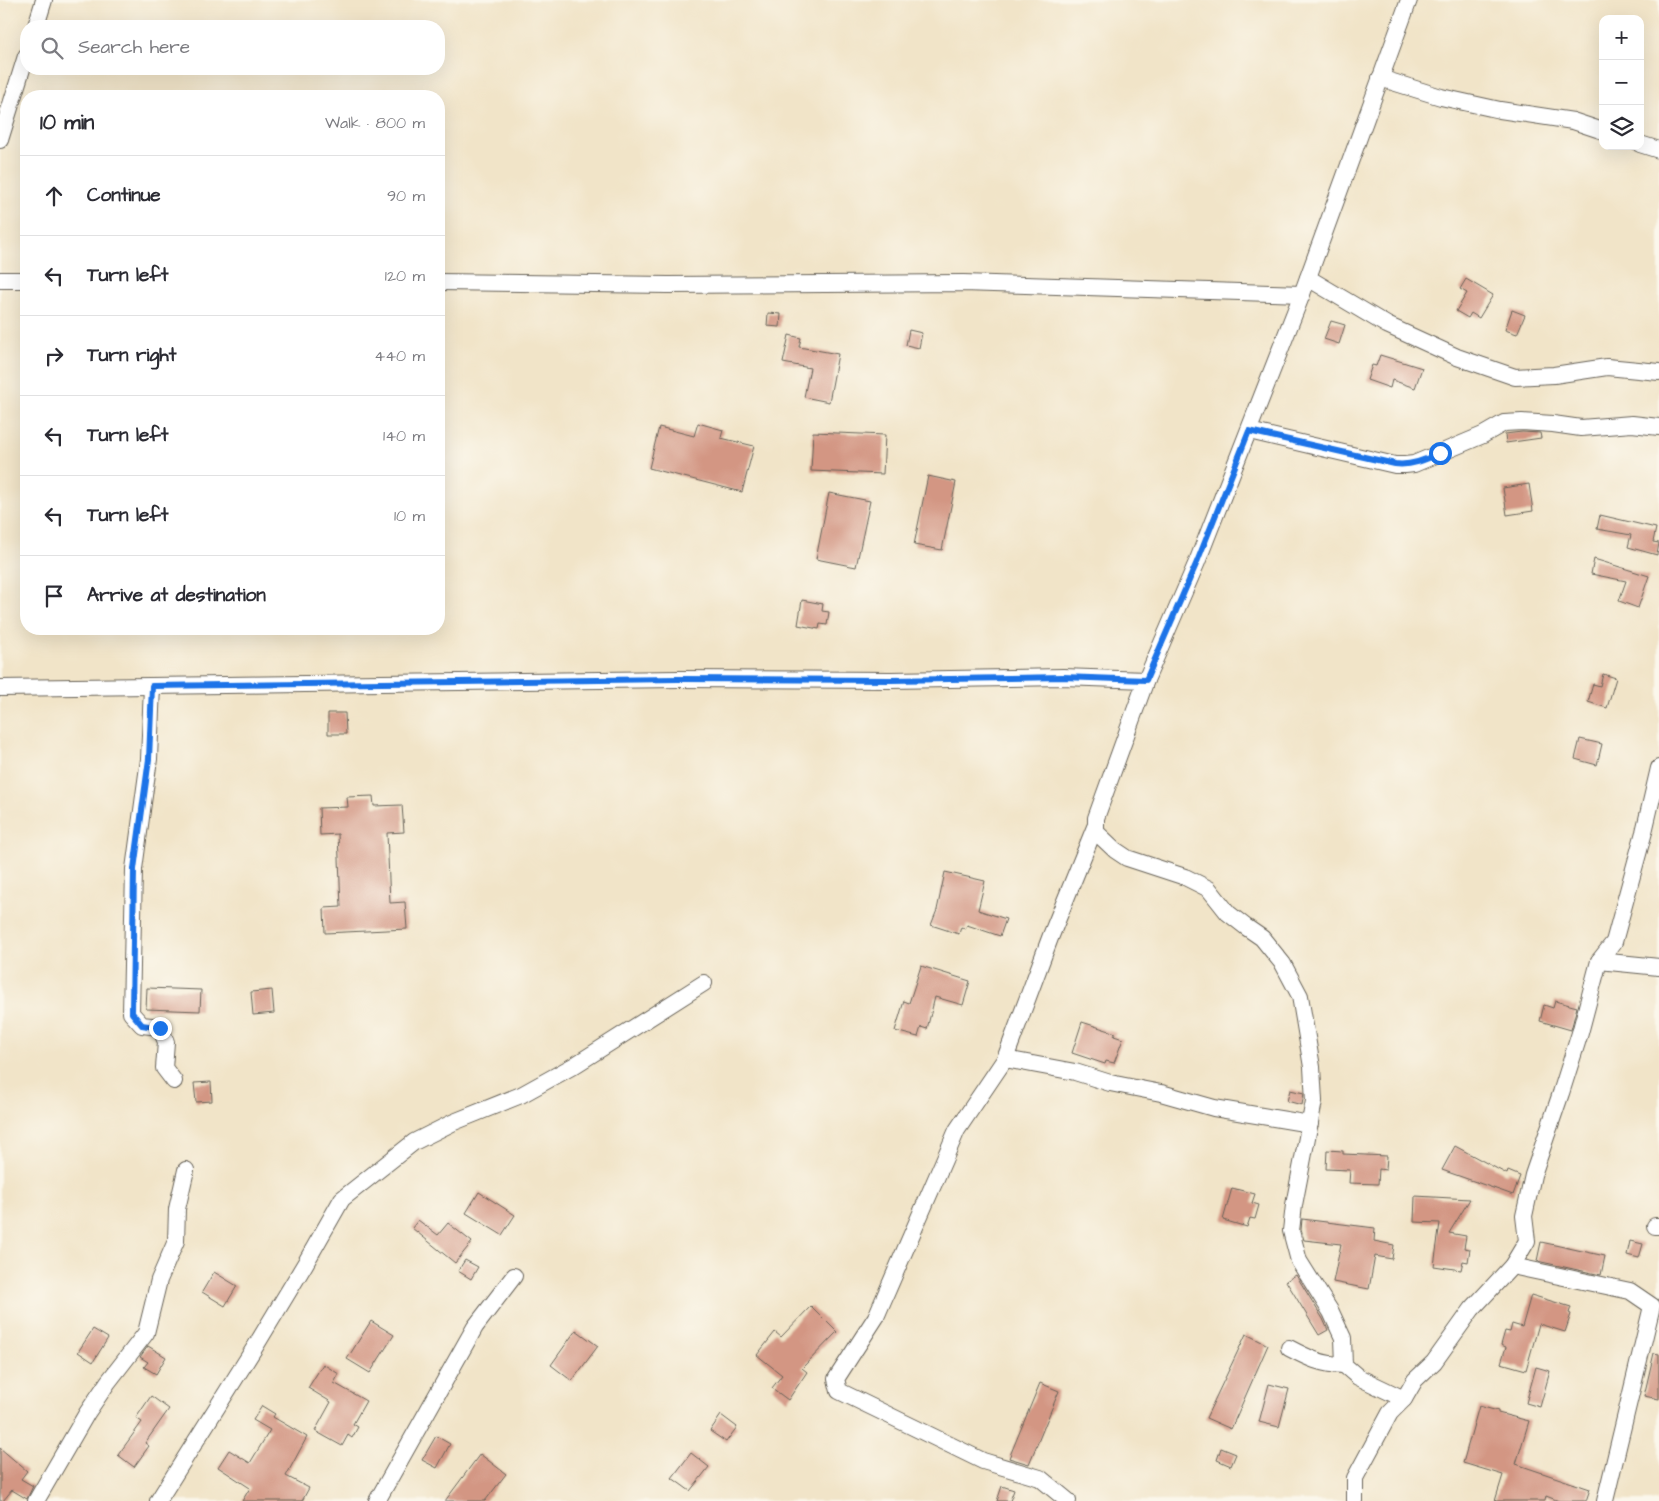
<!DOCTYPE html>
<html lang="en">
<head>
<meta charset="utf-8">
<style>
	:root { --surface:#fff; --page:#f7f7f7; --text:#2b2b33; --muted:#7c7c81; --line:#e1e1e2 }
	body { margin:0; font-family:"Architects Daughter",sans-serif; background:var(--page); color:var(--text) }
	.controls { position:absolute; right:15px; top:15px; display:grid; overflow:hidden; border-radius:10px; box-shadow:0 5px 20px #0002 }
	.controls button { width:45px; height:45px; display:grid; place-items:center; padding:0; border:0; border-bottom:1px solid var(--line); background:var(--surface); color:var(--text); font:25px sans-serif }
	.stop { position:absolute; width:15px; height:15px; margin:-11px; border:4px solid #1a73e8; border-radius:50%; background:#fff }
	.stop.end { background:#1a73e8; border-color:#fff; box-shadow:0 1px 5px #0008 }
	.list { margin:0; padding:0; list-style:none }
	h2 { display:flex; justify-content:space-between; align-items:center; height:65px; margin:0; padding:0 20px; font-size:21px }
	h2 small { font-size:16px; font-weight:400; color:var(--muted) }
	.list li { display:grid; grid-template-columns:32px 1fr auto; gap:15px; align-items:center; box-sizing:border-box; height:80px; padding:0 20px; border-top:1px solid var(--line) }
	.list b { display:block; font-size:19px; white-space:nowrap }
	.list em { font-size:16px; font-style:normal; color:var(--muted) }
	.icon { flex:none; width:28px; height:28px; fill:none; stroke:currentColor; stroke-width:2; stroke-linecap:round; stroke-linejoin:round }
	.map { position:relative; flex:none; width:1659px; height:1501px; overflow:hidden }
	.search { position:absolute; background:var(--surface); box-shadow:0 5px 20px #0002; left:20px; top:20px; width:425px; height:55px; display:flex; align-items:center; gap:12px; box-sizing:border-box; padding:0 18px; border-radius:20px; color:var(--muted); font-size:19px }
	.panel { position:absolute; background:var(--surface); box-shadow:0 5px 20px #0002; left:20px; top:90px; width:425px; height:545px; border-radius:20px }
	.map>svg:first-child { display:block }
	.building { fill:#d39683 }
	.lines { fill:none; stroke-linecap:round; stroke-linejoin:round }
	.minor-casing { stroke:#676258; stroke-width:18 }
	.minor { stroke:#fff; stroke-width:16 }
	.route { stroke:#1a73e8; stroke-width:6 }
</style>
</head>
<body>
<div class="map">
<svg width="1659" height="1501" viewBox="0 0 1659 1501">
	<rect width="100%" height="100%" fill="#fbf7ec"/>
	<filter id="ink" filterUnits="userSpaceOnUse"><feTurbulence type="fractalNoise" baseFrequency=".02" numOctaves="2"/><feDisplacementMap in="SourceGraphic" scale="10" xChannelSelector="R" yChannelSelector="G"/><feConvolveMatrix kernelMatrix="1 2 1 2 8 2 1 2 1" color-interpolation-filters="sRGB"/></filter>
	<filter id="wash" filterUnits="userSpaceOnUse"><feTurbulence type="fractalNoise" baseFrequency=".0096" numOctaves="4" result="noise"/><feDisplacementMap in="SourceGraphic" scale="20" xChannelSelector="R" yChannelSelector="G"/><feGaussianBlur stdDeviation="1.12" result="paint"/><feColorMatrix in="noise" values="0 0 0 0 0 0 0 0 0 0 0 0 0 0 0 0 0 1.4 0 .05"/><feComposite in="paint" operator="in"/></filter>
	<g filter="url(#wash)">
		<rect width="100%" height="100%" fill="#f1e4c8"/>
		<g id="blocks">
			<g class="building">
				<path d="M1466 279 1493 295 1479 318 1471 313 1468 318 1456 311 1467 293 1460 289Z"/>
				<path d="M1512 310 1525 315 1517 334 1505 330Z"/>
				<path d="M768 313 781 314 780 327 767 326Z"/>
				<path d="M1331 321 1345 325 1339 344 1324 339Z"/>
				<path d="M909 330 922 333 919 348 906 345Z"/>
				<path d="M789 335 801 338 799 347 838 354 829 402 804 397 810 368 783 363Z"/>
				<path d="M1380 355 1422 368 1415 388 1392 380 1390 388 1367 380 1372 365 1376 366Z"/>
				<path d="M698 423 723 430 721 438 754 446 742 492 649 468 659 427 694 436Z"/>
				<path d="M813 432 885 435 883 474 811 471Z"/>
				<path d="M1522 432 1540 433 1541 438 1506 443 1505 434Z"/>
				<path d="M928 476 956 482 942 550 914 545Z"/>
				<path d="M1529 484 1533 511 1507 515 1503 488Z"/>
				<path d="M829 493 870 501 856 567 816 559Z"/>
				<path d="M1600 515 1656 528 1653 542 1659 543 1657 555 1628 547 1631 535 1597 529Z"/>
				<path d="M1594 559 1649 576 1638 608 1619 601 1626 581 1591 574Z"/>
				<path d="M802 600 823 604 822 611 829 612 827 625 820 624 819 629 798 625Z"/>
				<path d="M1603 674 1616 678 1607 708 1588 702 1593 684 1600 686Z"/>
				<path d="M328 713H345L346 734H328Z"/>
				<path d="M1580 739 1602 744 1597 765 1575 759Z"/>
				<path d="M373 796 374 806 402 805 404 832 387 833 390 903 405 902 407 929 325 933 324 908 341 907 338 834 320 835 319 808 348 807 347 797Z"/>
				<path d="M945 872 985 881 978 910 1006 919 1000 936 967 925 965 929 961 927 959 934 931 925 937 910Z"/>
				<path d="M921 966 970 981 963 1005 935 997 927 1029 921 1027 918 1037 895 1031 904 1001 909 1003Z"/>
				<path d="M147 988 201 990 200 1011 146 1009Z"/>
				<path d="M272 990 274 1013 253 1015 251 992Z"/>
				<path d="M1555 1001 1577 1007 1571 1030 1540 1021 1544 1005 1553 1008Z"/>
				<path d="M1082 1022 1116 1033 1114 1036 1123 1039 1114 1063 1106 1061 1105 1064 1072 1053Z"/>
				<path d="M211 1082 212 1101 196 1102 194 1083Z"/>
				<path d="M1290 1090 1304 1093 1302 1105 1287 1101Z"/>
				<path d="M1455 1146 1507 1174 1508 1171 1520 1176 1513 1195 1442 1170Z"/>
				<path d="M1327 1150 1343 1151V1154L1387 1156 1386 1170 1379 1169 1378 1184 1349 1183 1350 1170 1326 1169Z"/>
				<path d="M1232 1188 1255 1194 1252 1203 1259 1205 1255 1219 1250 1218 1247 1227 1223 1220Z"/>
				<path d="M479 1192 515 1215 502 1235 466 1213Z"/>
				<path d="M1415 1196 1470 1199 1449 1233 1466 1236 1464 1248 1470 1249 1468 1262 1463 1261 1461 1270 1434 1266 1440 1223 1414 1222Z"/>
				<path d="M1302 1219 1375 1228 1374 1241 1394 1245 1392 1259 1375 1256 1369 1289 1333 1282 1341 1244 1304 1240 1301 1230Z"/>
				<path d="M418 1220 438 1235 448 1223 472 1242 455 1263 412 1228Z"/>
				<path d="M1630 1241 1643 1244 1639 1258 1627 1255Z"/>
				<path d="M1541 1242 1605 1256 1601 1275 1537 1261Z"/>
				<path d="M465 1260 478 1267 471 1279 458 1271Z"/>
				<path d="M214 1272 237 1286 225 1306 202 1292Z"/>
				<path d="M1296 1275 1323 1319 1328 1330 1319 1335 1286 1281Z"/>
				<path d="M1531 1295 1571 1307 1569 1313 1571 1314 1565 1332 1539 1324 1526 1370 1501 1363 1506 1347 1501 1345 1505 1331 1510 1332 1512 1324 1522 1327Z"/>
				<path d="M811 1306 837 1332 802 1368 807 1372 788 1400 772 1388 782 1375 757 1355 775 1332 781 1337Z"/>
				<path d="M371 1321 394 1335 370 1373 347 1359Z"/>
				<path d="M93 1329 108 1338 93 1362 78 1352Z"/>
				<path d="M576 1330 598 1346 572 1381 551 1365Z"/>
				<path d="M1246 1334 1268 1345 1231 1429 1206 1418Z"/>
				<path d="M148 1346 166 1357 156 1374 144 1367 148 1362 140 1357Z"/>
				<path d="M1654 1353 1659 1354V1399L1644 1396Z"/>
				<path d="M323 1364 339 1374 334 1383 366 1401 353 1424 358 1427 352 1438 348 1435 342 1446 315 1431 331 1402 308 1388Z"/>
				<path d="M1536 1367 1550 1371 1540 1407 1526 1403Z"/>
				<path d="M1040 1383 1059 1391 1029 1464 1009 1458Z"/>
				<path d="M1269 1384 1289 1389 1279 1427 1259 1422Z"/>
				<path d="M151 1396 169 1409 145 1443 149 1446 134 1467 118 1455 142 1422 136 1418Z"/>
				<path d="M262 1406 275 1414 273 1417 307 1437 286 1476 309 1488 302 1501H242L250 1488 218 1467 229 1450 250 1463 270 1430 253 1420Z"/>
				<path d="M1479 1406 1498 1411V1413L1529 1421 1516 1464 1590 1489 1586 1501H1559L1546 1496 1545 1501H1495L1503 1475 1463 1463Z"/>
				<path d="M721 1415 737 1427 726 1442 710 1431Z"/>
				<path d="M436 1436 450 1444 437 1468 422 1460Z"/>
				<path d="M0 1448 27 1471 21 1479 33 1486 27 1499 12 1490 3 1501H0Z"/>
				<path d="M1221 1448 1236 1454 1231 1466 1217 1460Z"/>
				<path d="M691 1453 709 1467 690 1491 672 1478Z"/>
				<path d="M480 1454 506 1474 485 1501H445Z"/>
				<path d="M1002 1486 1014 1490 1010 1501H997Z"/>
			</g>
		</g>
	</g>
	<g filter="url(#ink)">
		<use href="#blocks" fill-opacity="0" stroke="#676258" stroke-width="1"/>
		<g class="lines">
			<g class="minor-casing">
				<g id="minor">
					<path d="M36 26 44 0"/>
					<path d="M1380 78 1441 97 1500 110 1573 121 1603 131"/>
					<path d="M0 140 26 56"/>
					<path d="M1640 144 1659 150"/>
					<path d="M1308 278 1387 325 1457 357 1515 377 1554 375 1607 367 1659 372"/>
					<path d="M0 280H26"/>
					<path d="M439 282 668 285 963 283 1302 294"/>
					<path d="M1249 431 1395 465H1405L1414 464 1483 435 1504 423 1522 422 1553 424 1581 428 1632 424 1659 427"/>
					<path d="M152 686 149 759 134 869 131 1013 142 1025 160 1027 166 1042 164 1068 174 1081"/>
					<path d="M0 688 679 679 891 680 1063 677 1146 680"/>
					<path d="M1599 961 1659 967"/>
					<path d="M1005 1059 1075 1072 1110 1083 1161 1093 1214 1108 1310 1124"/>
					<path d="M1655 1226H1659"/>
					<path d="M1512 1266 1630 1291 1652 1306 1605 1501"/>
					<path d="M1289 1348C1308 1358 1322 1365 1344 1365"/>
					<path d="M1404 1399 1415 1380 1434 1362 1472 1309 1512 1266 1527 1241 1524 1216 1533 1175 1561 1093 1580 1033 1599 961 1614 942 1644 832 1659 768"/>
					<path d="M36 1501 87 1413 108 1382 146 1333 159 1280 176 1241 177 1209 186 1170"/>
					<path d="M158 1501 255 1347 305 1264 342 1199 414 1142 454 1122 521 1095 575 1065 704 983"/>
					<path d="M377 1501 475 1327 514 1276"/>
					<path d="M1068 1501 1040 1478 983 1461 839 1391 836 1379 876 1317 957 1130 1005 1059 1050 938 1095 827"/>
					<path d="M1355 1501V1478L1390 1413 1404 1399 1358 1377 1344 1365 1343 1338 1331 1312 1299 1261 1291 1231 1294 1205 1314 1101 1312 1067 1300 996 1283 964 1262 938 1246 927 1228 913 1209 889 1185 877 1127 858 1115 850 1096 832V818L1146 680 1197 562 1302 294 1409 0"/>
				</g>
			</g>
			<use href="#minor" class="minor"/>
		</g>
	</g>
	<g class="lines" filter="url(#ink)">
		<path class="route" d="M160 1028 142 1025 132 1013 134 869 149 759 152 686 678 679 891 680 1063 677 1146 680 1197 562 1249 431 1395 464C1411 466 1425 460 1440 453"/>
	</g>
</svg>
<div class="controls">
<button>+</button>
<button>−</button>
<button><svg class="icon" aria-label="layers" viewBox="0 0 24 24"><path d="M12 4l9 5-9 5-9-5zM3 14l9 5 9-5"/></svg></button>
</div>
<div class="stop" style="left:1440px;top:453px"></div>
<div class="stop end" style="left:160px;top:1028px"></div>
<div class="search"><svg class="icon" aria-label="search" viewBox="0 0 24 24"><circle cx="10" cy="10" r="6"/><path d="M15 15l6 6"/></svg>Search here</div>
<section class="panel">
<h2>10 min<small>Walk · 800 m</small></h2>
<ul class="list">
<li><svg class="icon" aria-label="ahead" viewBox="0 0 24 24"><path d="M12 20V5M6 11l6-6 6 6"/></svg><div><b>Continue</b></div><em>90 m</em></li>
<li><svg class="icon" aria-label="left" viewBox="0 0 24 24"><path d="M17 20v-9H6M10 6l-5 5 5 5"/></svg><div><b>Turn left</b></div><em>120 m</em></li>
<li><svg class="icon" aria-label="right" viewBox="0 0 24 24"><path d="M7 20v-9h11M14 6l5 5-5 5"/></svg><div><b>Turn right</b></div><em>440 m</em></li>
<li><svg class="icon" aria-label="left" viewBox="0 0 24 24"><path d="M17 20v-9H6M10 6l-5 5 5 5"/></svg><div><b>Turn left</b></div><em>140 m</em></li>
<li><svg class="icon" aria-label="left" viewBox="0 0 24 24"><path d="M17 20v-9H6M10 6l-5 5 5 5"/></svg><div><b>Turn left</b></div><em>10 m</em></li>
<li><svg class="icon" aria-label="arrive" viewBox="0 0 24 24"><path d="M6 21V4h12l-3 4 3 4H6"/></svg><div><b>Arrive at destination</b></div></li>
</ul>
</section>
</div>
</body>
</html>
